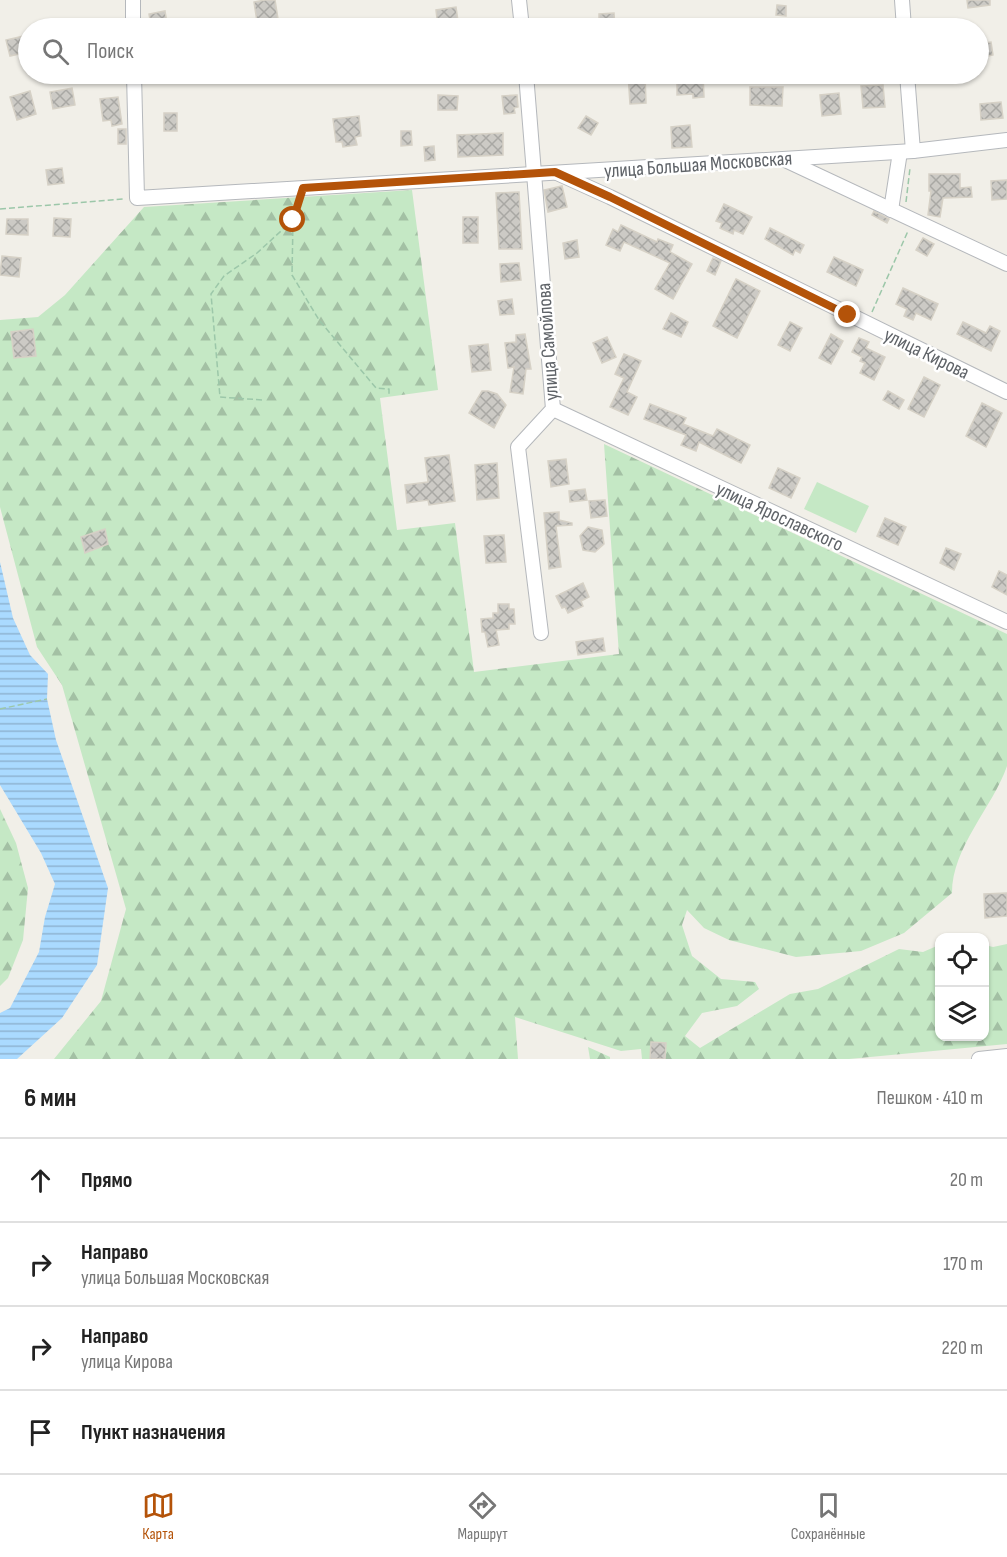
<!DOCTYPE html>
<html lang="ru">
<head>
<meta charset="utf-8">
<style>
	:root { --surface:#fff; --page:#f2f2f2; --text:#222; --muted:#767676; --line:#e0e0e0; --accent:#b45309 }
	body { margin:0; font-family:"Sofia Sans Condensed",sans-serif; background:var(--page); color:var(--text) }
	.controls { position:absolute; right:18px; bottom:18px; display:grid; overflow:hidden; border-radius:12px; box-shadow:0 2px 4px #0004 }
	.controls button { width:54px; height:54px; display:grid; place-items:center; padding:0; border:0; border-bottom:2px solid var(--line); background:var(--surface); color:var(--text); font:30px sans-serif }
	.stop { position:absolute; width:18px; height:18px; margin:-14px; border:4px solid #b45309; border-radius:50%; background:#fff }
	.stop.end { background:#b45309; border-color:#fff; box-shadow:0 2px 6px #0008 }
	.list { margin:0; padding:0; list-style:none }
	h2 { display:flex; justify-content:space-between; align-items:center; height:78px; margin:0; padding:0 24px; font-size:26px }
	h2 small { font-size:20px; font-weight:400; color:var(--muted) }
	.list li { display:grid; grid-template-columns:39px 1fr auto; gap:18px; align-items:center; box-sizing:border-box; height:84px; padding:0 24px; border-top:2px solid var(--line) }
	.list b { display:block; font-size:22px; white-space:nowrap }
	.list p { margin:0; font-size:20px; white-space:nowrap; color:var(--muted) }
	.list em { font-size:20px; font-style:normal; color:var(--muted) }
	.icon { flex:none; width:33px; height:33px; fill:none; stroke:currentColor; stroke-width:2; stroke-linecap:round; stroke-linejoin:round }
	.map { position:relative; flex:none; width:1007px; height:1059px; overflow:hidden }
	.search { position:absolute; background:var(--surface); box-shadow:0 2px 4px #0004; left:18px; right:18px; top:18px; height:66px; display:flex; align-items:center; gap:15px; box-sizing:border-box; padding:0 21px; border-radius:33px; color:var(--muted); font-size:22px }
	.sheet { height:414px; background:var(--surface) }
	nav { display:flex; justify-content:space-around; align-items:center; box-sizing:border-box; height:84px; border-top:2px solid var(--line); background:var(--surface); font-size:16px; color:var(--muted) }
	nav a { display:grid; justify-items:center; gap:3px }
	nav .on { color:var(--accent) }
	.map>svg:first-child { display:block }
	.forest { fill:url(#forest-firs) }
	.pitch { fill:#c5e8c5 }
	.water { fill:url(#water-rules) }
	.building { fill:url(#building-cross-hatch); stroke:#d6d1c6; stroke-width:1.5 }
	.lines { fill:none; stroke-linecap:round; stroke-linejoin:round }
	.minor-casing { stroke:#b5b8bc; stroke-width:16 }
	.path { stroke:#9cc7a9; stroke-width:1.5; stroke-dasharray:6 3; stroke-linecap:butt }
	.minor { stroke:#fff; stroke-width:14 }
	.route { stroke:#b45309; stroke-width:8 }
	.labels { text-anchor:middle; stroke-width:5; stroke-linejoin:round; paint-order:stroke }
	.street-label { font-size:20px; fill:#5f6368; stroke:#fff }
</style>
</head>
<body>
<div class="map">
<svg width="1007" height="1059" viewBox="0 0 1007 1059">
	<defs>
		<pattern id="forest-firs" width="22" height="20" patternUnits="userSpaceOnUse" patternTransform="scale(1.5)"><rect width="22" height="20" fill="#c5e8c5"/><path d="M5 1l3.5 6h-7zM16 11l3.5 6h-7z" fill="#a3c0a4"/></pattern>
		<pattern id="water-rules" width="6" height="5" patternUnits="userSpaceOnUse" patternTransform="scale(1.5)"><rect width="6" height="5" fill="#aadaff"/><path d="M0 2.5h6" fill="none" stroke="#8eb4d2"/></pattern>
		<pattern id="building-cross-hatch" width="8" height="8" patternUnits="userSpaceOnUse" patternTransform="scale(1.5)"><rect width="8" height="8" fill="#cccac5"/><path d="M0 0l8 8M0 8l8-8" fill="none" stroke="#a9a8a4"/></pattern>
	</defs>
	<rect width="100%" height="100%" fill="#f1efe8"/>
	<g class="forest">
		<path d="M412 190 438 390 380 398 397 530 455 523 474 672 619 654 604 444 1007 634V766C993 807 952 847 952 893L904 933 861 951 796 957 729 940 704 928 687 910 682 925 692 956 721 979 755 982 759 989 737 1006 702 1013 685 1036 700 1048 790 994 818 989 899 949 923 952 939 945 940 1036H984L985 945 993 947 1007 944V1044L849 1059H642L641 1049 621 1051 515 1017 518 1059H54L101 1001 126 909 62 685 37 647 0 507V320L38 317 65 295 144 207Z"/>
		<path d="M0 809 16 843 28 888 23 940 8 978 0 986Z"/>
		<path d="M588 1047 610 1057V1059H590Z"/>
	</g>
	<path class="pitch" d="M817 482 869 506 856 533 804 509Z"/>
	<path class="water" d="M0 562 13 618 30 655 48 674 47 699 56 740 108 888 97 965 62 1018 17 1059H0V1013L10 1008 39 952 45 917 55 884 41 853 0 785Z"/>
	<g class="building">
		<path d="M265 0H275L279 25 258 28 254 2Z"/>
		<path d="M967 0H990V5L968 8Z"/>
		<path d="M777 5 786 6V16L776 15Z"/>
		<path d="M456 7 459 28H438L436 10Z"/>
		<path d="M165 11 167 23 151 25 149 14Z"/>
		<path d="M614 13 615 28H599V14Z"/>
		<path d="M24 36 28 52 10 56 6 40Z"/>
		<path d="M991 42 993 55 978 58V44Z"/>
		<path d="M628 74H645L646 103 630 104Z"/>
		<path d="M695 74H703L704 97 693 98V94L677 95V81L694 80Z"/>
		<path d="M883 85 885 107 863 108 861 86Z"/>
		<path d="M750 87H783L782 106 750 105Z"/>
		<path d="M72 88 75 105 53 109 50 92Z"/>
		<path d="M30 91 36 114 17 120 10 97Z"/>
		<path d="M839 93 841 114 822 116 820 95Z"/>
		<path d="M438 95 458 96 457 110H438Z"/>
		<path d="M517 95 518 107 514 108 515 113 504 114 502 96Z"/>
		<path d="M118 97 122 124 112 126 111 120 103 121 100 99Z"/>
		<path d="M1001 102 1003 118 981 120 980 104Z"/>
		<rect x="164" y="113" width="13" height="18"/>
		<path d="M359 116 361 136 355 137 357 145 343 147 342 142H336L333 119Z"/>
		<path d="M586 116 598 123 591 135 578 128Z"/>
		<path d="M690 125 692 147 672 148 671 127Z"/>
		<rect x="118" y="129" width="8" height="15"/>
		<path d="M401 131H411L412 145 401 146Z"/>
		<path d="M503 133V155L458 157 457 135Z"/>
		<path d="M434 146 435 160 425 161 424 147Z"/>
		<path d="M62 168 64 183 48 185 46 170Z"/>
		<path d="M929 174H960V188L971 187 972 197 943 198 940 217 928 215 931 191H929Z"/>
		<path d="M1007 180V199L992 200 991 181Z"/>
		<path d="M562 186 567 207 548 212 544 190Z"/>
		<path d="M519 192 522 249H499L496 193Z"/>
		<path d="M724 204 752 217 743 234 734 230 733 234 720 228 722 223 716 221Z"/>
		<path d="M874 211 889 219 887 223 872 215Z"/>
		<rect x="463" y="217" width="15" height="26"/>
		<path d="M54 218 71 219 70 237 53 236Z"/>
		<path d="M7 219H28V235L6 234Z"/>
		<path d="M621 225 657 242 658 239 673 245 670 252 692 264 673 299 655 289 670 263 624 242 620 251 606 245 613 229 618 232Z"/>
		<path d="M770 228 804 245 800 253 795 250 793 255 765 239Z"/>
		<path d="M923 238 934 244 927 256 916 250Z"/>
		<path d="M577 240 579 257 565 259 563 243Z"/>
		<path d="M2 256 21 258 19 277 0 275Z"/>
		<path d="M834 257 863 270 856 286 827 272Z"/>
		<path d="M713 258 721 261 715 275 707 271Z"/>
		<path d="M519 263 521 280 501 282 500 264Z"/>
		<path d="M736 279 760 291 737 338 713 326Z"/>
		<path d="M903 288 938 304 931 320 916 313 913 320 904 316 907 309 896 304Z"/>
		<path d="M512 299 514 314 500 315 498 301Z"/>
		<path d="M671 313 688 322 681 337 663 329Z"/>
		<path d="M790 322 802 328 790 351 778 345Z"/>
		<path d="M963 322 986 333 990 326 1000 331 991 351 957 334Z"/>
		<path d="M33 329 36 356 14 358 11 332Z"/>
		<path d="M525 334 531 369H526L523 394 510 392 514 367 508 368 505 343 516 342V335Z"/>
		<path d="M831 334 843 341 831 364 819 358Z"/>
		<path d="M607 337 616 357 602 363 593 343Z"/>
		<path d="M859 338 869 342 866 348 885 357 874 380 860 373 865 363 860 361 862 357 852 352Z"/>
		<path d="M488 344 491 370 472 372 469 346Z"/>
		<path d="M624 354 641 361 627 392 637 397 628 415 610 407 624 378 615 374Z"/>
		<path d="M924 377 940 385 924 417 908 409Z"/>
		<path d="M482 391H488L497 394 506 405 494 428 469 413Z"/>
		<path d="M888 391 904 400 899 409 883 400Z"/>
		<path d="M982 403 1002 413 986 447 966 436Z"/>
		<path d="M650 404 686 418 683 424 713 436 717 429 750 445 741 463 699 442 696 451 681 445 686 435 644 419Z"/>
		<path d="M449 455 455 501 429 505 428 500 407 503 405 485 428 482 425 458Z"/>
		<path d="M566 459 569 484 551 487 548 461Z"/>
		<path d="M497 463 499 498 477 500 475 465Z"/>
		<path d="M778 468 800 478 791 498 769 488Z"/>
		<path d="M585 489 587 500 570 502 569 491Z"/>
		<path d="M605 500 607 516 591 518 589 501Z"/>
		<path d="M559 512V520L572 523V525L556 526 561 567 549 569 544 513Z"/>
		<path d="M885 518 906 527 898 545 877 536Z"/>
		<path d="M588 527 602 530 604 544 595 552 583 550 580 536Z"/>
		<path d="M105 529 108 544 85 553 81 537Z"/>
		<path d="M504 535 506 562 486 563 484 536Z"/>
		<path d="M946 548 961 554 954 570 940 563Z"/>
		<path d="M999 571 1007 575V595L992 587Z"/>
		<path d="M583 583 589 597 581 601 583 606 568 613 565 607 562 608 556 596Z"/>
		<path d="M498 604H509V609H514L515 624H509V629L496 630 499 645 488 647 485 632H482L481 619 493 618V613H498Z"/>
		<path d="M603 638 605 651 578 655 576 642Z"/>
		<path d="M1007 893V916L985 918 984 894Z"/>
		<path d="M651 1042 666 1043 665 1059H650Z"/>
	</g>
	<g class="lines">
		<g class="minor-casing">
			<g id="minor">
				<path d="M133 0V28"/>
				<path d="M519 0 522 28"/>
				<path d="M902 0 904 28"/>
				<path d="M134 74 137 198 913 151 1007 140"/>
				<path d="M526 74 553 409 518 447 541 633"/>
				<path d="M907 74 913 151"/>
				<path d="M783 159 1007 264"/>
				<path d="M557 173 610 197 1007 392"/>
				<path d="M891 210 900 152"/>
				<path d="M553 409 1007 622"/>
				<path d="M979 1059 1007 1056"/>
			</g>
		</g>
		<g class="path">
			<path d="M906 202 910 168"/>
			<path d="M0 209 124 199"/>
			<path d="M293 221 292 275 319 320 376 388 389 389V396"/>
			<path d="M872 312 908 231"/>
			<path d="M262 400 220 397 211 294 224 276 257 253 293 220 299 200"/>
			<path d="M0 709 47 699"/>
		</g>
		<use href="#minor" class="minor"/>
	</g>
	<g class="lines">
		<path class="route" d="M293 220 303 188 555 172 610 197 848 315"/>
	</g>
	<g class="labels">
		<g class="street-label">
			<text transform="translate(698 164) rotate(-4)" y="7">улица Большая Московская</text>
			<text transform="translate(547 342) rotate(-94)" y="7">улица Самойлова</text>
			<text transform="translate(927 353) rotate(26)" y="7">улица Кирова</text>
			<text transform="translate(780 516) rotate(25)" y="7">улица Ярославского</text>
		</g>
	</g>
</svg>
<div class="controls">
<button><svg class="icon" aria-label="locate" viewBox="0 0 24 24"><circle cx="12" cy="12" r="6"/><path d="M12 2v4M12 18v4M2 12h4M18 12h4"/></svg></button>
<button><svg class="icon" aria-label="layers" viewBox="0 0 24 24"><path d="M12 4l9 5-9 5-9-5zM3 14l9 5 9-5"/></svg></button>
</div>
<div class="stop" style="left:293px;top:220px"></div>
<div class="stop end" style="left:848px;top:315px"></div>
<div class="search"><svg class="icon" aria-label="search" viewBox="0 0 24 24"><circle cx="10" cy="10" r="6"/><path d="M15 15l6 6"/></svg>Поиск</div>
</div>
<section class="sheet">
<h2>6 мин<small>Пешком · 410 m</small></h2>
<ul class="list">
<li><svg class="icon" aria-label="ahead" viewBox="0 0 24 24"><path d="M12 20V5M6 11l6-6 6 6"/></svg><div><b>Прямо</b></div><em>20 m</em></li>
<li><svg class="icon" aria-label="right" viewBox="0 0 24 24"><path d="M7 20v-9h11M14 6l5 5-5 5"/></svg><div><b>Направо</b><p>улица Большая Московская</p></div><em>170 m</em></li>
<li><svg class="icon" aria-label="right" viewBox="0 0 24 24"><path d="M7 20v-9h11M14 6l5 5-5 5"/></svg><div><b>Направо</b><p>улица Кирова</p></div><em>220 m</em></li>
<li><svg class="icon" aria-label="arrive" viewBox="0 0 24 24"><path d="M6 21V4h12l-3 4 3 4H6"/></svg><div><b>Пункт назначения</b></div></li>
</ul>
</section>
<nav>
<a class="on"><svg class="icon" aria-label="map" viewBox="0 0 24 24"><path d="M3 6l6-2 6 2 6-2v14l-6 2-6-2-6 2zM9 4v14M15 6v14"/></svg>Карта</a>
<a><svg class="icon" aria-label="directions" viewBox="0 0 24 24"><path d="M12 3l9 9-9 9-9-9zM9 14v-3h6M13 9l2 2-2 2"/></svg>Маршрут</a>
<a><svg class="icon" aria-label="saved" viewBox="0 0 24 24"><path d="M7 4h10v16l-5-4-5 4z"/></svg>Сохранённые</a>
</nav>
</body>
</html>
